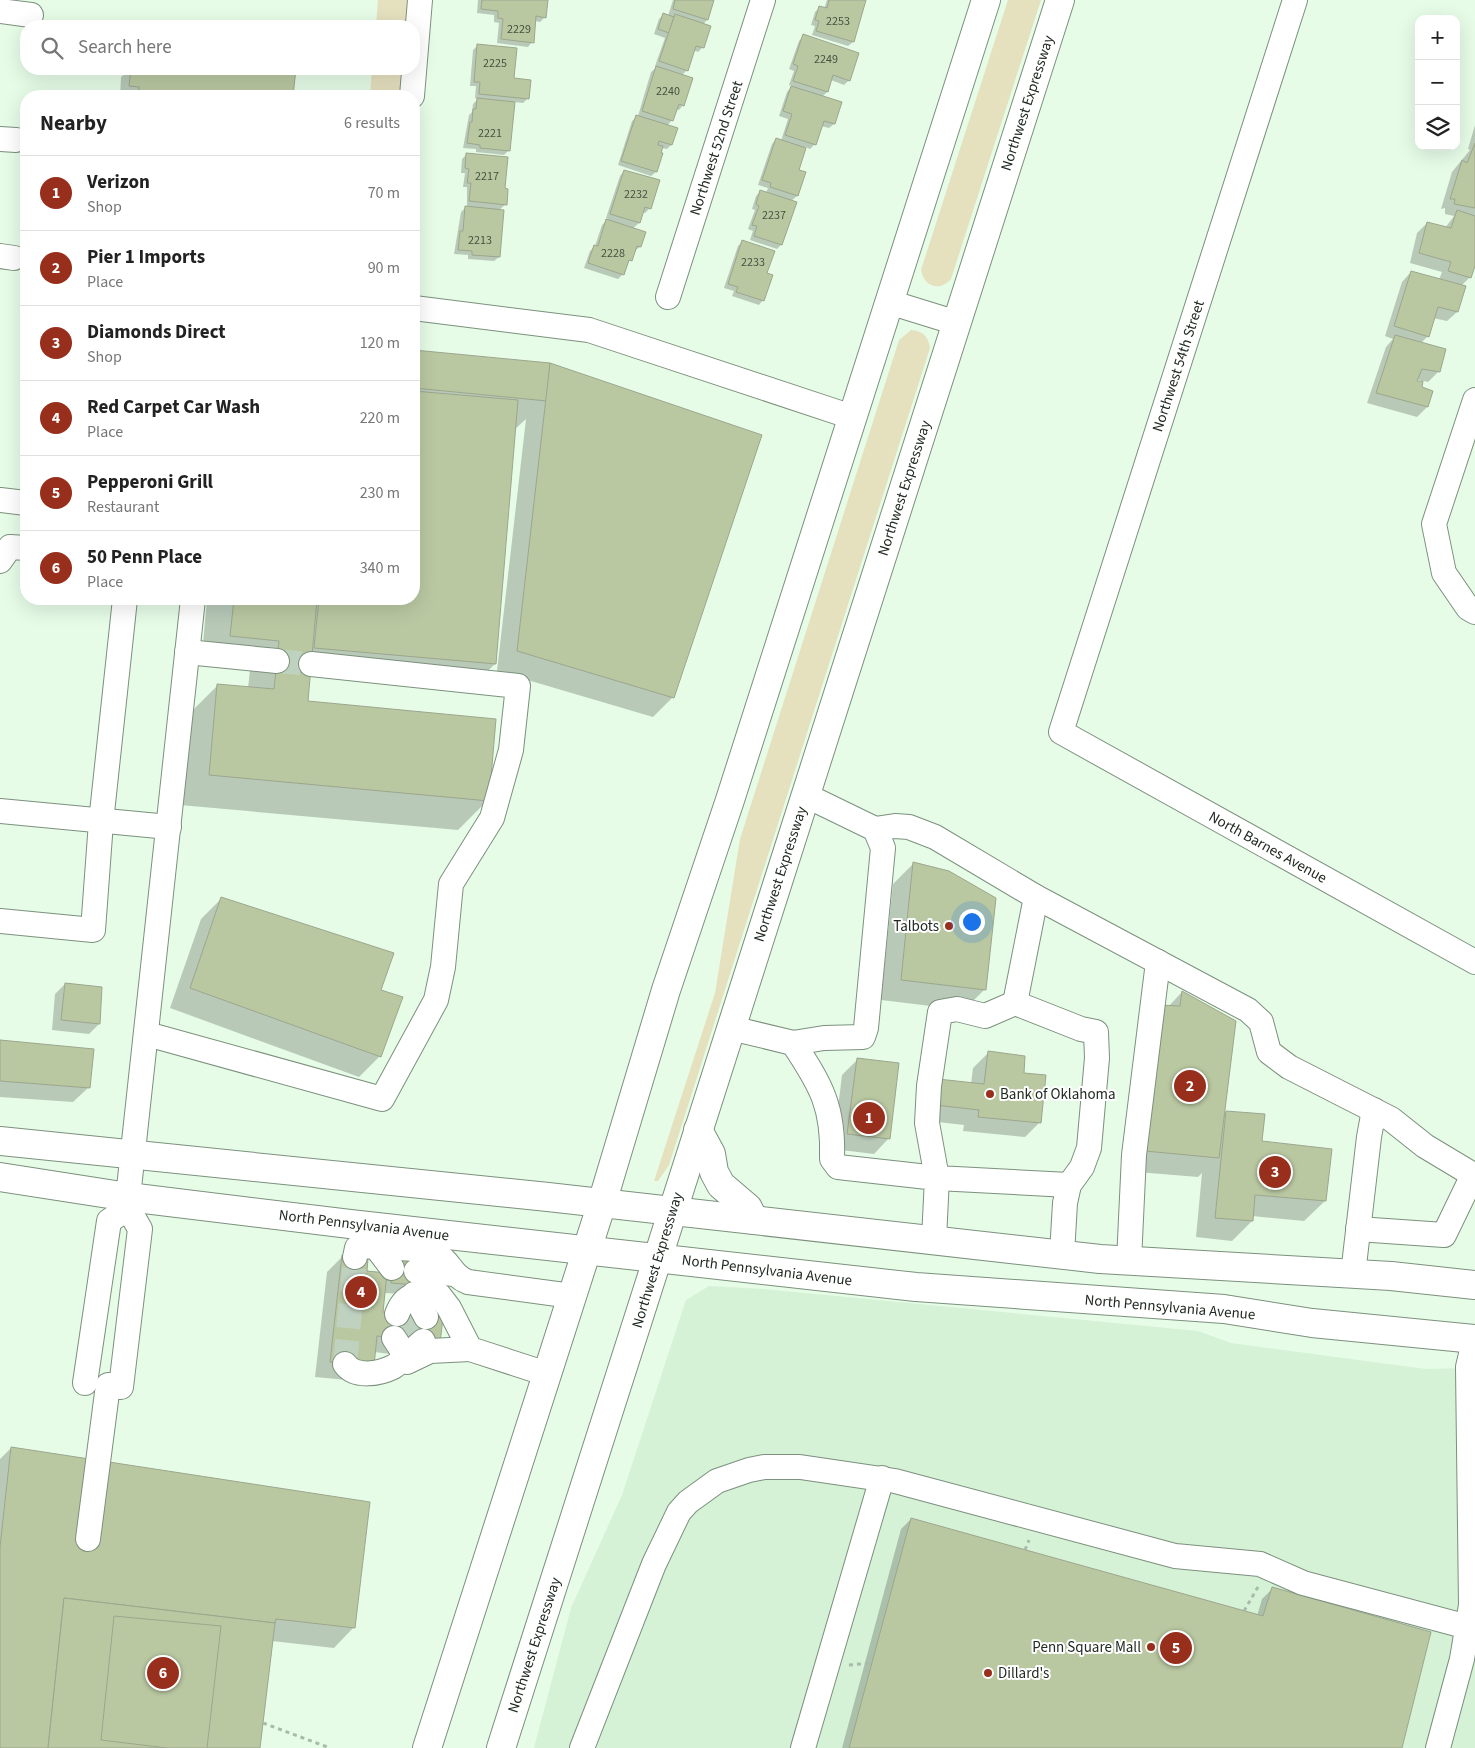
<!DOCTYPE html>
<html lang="en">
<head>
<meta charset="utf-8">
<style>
	:root { --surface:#fff; --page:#f6f6f6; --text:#222; --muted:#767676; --line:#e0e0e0; --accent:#982e1c }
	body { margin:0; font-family:"Source Sans 3",sans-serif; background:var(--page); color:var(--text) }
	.controls { position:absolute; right:15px; top:15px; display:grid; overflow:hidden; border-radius:10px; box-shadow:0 5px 20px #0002 }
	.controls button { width:45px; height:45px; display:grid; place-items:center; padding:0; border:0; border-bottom:1px solid var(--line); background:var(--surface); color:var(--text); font:25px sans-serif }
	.you { position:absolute; left:971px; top:921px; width:18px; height:18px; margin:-12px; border:4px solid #fff; border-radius:50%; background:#1a73e8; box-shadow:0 0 0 8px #1a73e833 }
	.badge { display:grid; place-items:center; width:32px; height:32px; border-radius:50%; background:var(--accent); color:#fff; font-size:16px; font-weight:700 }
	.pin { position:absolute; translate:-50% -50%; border:2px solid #fff; box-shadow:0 1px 5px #0006 }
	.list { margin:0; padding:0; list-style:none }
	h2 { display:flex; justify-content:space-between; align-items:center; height:65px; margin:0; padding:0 20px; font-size:21px }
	h2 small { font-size:16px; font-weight:400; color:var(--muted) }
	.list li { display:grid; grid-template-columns:32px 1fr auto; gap:15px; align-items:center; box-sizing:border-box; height:75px; padding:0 20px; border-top:1px solid var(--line) }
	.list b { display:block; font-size:19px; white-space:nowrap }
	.list p { margin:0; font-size:16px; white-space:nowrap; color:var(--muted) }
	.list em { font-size:16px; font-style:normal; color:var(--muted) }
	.icon { flex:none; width:28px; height:28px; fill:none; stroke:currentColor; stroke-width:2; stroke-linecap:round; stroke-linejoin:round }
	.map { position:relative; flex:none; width:1475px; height:1748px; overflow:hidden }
	.search { position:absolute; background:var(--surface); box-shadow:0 5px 20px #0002; left:20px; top:20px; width:400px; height:55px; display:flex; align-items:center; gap:12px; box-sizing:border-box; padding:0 18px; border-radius:20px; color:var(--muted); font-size:19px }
	.panel { position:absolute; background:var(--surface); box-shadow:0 5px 20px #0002; left:20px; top:90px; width:400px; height:515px; border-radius:20px }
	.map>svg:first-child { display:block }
	.built { fill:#d5f1d6 }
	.green { fill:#e5e0be }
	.shadow { fill:#0003 }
	.building { fill:#bac8a2; stroke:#9ca68d }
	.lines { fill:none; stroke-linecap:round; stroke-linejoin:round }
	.minor-tunnel { stroke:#bfd2c0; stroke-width:24; stroke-dasharray:24 12; stroke-linecap:butt }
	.minor-casing { stroke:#7c907d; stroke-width:26 }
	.major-casing { stroke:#7c907d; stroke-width:30 }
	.highway-casing { stroke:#7c907d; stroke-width:30 }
	.path { stroke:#a8baa9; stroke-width:3; stroke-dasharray:4 4; stroke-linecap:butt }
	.minor { stroke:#fff; stroke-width:24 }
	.major { stroke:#fff; stroke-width:28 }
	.highway { stroke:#fff; stroke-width:28 }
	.poi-dot { fill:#982e1c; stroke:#fff; stroke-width:2 }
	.labels { text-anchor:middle; stroke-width:4; stroke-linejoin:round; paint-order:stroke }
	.number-label { font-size:12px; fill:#475242 }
	.street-label { font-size:15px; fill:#212a22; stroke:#fff }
	.poi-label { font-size:15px; fill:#212a22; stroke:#fff; text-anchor:end }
</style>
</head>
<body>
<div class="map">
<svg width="1475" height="1748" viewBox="0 0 1475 1748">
	<rect width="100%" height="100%" fill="#e6fce7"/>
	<path class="built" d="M709 1286 763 1289 1198 1331 1231 1343 1426 1369 1475 1368V1748H534L571 1608 622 1495 686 1300Z"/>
	<g class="green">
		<path d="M378 0H410L408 26H376Z"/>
		<path d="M1008 0H1041L951 279C940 292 924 287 921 270Z"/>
		<path d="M372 69H404L401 96H370Z"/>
		<path d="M911 330C923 331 928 336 930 348L669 1165 658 1181H654L715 993 740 839 899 340Z"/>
	</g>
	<g class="shadow">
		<path d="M478 0H547L545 17 540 22 535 21 532 42 528 47 497 43 499 23 494 22V15L477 13Z"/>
		<path d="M673 0H713L707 20 702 25 703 47 698 52 693 50 687 70 681 76 683 105 679 110 676 109 672 120 667 126 671 145 667 149 661 148 656 172 651 176 618 165 632 121 638 116 651 72 657 67 655 66 665 38 654 34 659 19 664 14 668 16Z"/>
		<path d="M827 0H865L853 42 848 46 812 35 815 26 811 25 815 12 820 7 824 9Z"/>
		<path d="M803 36 849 80 844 85 831 80 827 92 822 97 834 124 829 128 821 126 815 144 810 149 805 147 798 171 804 173 797 196 791 201 781 245 777 249 750 240 753 231 748 229 755 210 752 209 756 196 761 191 766 193 768 188 758 185 772 144 776 139 781 141 788 119 779 116 787 92 792 86 789 85 794 71 789 69 799 41Z"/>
		<path d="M478 45 528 98 523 103 514 102 509 150 504 155 476 152V149L463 148 469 115 472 112 473 104 478 99 475 98 476 86H470L473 50Z"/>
		<path d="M130 69H294L292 96H120L121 77Z"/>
		<path d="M1475 125V261L1470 277 1461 286 1457 312 1447 321 1433 318 1427 337 1420 344 1438 372 1428 382 1416 379 1415 382 1420 388 1427 407 1417 417 1367 403 1386 347 1393 339 1385 336 1402 282 1411 272 1439 280 1442 272 1410 263 1417 233 1427 223 1445 228 1454 216 1445 214V208L1441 209 1452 172 1470 150 1468 149Z"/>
		<path d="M467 154 504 189 506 204 499 210V257L494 261 468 259V255L454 254 461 212 467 206V187H463L465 173H461L462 159Z"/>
		<path d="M624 171 650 208 645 213 642 212 639 223 632 229 640 247 634 251 623 274 618 279 584 268 590 251 595 246 602 225 608 219 606 218 620 176Z"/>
		<path d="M742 242 766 274 763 300 759 305 732 296 734 291 724 288 738 246Z"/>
		<path d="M414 352 550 364 673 697 653 717 497 671 526 419 514 430 495 664 474 684 309 669 306 702 488 800 458 830 180 805 188 715 218 685 248 688 250 670 201 666 207 599H414Z"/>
		<path d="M913 864 985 989 964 1010 881 1000 893 884Z"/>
		<path d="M222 898 379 991 380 1056 359 1077 170 1008 201 919Z"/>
		<path d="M65 984 99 1024 89 1034 52 1030 55 994Z"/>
		<path d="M1182 992 1223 1116 1226 1112 1325 1201 1304 1221 1252 1216V1221L1232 1241 1196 1237 1202 1173 1198 1177 1125 1171 1168 1007Z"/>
		<path d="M0 1042 89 1087 73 1102 0 1097Z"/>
		<path d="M988 1053 1022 1074 1040 1122 1025 1137 963 1131 964 1125 920 1120 923 1095 971 1084 973 1068Z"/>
		<path d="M857 1060 889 1138 874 1154 833 1149 842 1075Z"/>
		<path d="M342 1257 366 1272 383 1273 416 1261 404 1294 384 1293 382 1313 424 1358 374 1352 358 1381 315 1377 327 1272Z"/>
		<path d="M11 1448 354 1627 334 1648 272 1641 259 1748H0V1459Z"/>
		<path d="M911 1519 1257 1616 1262 1599 1272 1589 1401 1748H842L901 1529Z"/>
	</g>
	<g class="building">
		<path d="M482 0H548L546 18 536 16 534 43 501 39 503 19 498 18V11L481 9Z"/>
		<path d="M675 0H714L708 20 673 9Z"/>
		<path d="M829 0H866L854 42 816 31 819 21 815 20 819 6 827 8Z"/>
		<path d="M663 13 674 17 669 33 658 29Z"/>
		<path d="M675 14 711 26 704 48 696 46 688 71 659 61Z"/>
		<path d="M803 34 859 53 850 81 833 75 828 92 793 81 798 66 793 64Z"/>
		<path d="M477 44 517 48 514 78 531 80 529 99 479 94 480 82H474Z"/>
		<path d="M656 66 693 78 684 106 679 104 673 121 642 111Z"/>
		<path d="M131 69H296L293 96H138L139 87 129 86Z"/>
		<path d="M791 86 842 102 835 124 824 121 816 145 785 135 792 114 783 111Z"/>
		<path d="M477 98 515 102 510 151 480 148V145L467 143 470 122H472L473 109H476Z"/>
		<path d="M636 115 678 128 672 145 659 141 658 145 663 146 661 153H663L657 172 621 161Z"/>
		<path d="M776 138 806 148 799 170 806 172 798 196 770 187 771 183 762 180Z"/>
		<path d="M1475 143V208L1454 204 1455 199H1450L1462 160 1467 163Z"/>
		<path d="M466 153 508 157 505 188 508 189 507 205 469 201 471 183H467L469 169 465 168Z"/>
		<path d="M624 170 660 180 651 209 645 207 640 223 610 214Z"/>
		<path d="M760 190 797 202 782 245 754 236 757 226 752 225 759 206 756 204Z"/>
		<path d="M465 206 504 210 500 257 472 255V251L458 250 460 231H463Z"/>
		<path d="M1457 210 1475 216V266L1471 278 1448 271 1451 262 1419 253 1427 222 1451 228Z"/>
		<path d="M606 219 646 232 641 247 637 246 632 261 629 260 624 275 588 263 594 245 598 246Z"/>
		<path d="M742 240 775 251 767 273 773 275 764 301 736 292 738 287 728 284Z"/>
		<path d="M1411 271 1466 286 1458 312 1438 307 1429 337 1394 326Z"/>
		<path d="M1395 335 1446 349 1440 372 1422 369 1417 381H1423L1422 387 1433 391 1428 407 1376 393Z"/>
		<path d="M414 350 550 363 547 401 414 388Z"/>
		<path d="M550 363 762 435 674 698 517 651Z"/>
		<path d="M414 391 518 400 496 664 314 648 319 599H414Z"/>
		<path d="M234 599H317L308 701 496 719 489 801 209 775 217 684 274 689 279 641 230 636Z"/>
		<path d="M913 862 949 871 996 898 986 990 901 980Z"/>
		<path d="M221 897 394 953 381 990 403 997 381 1057 190 988Z"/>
		<path d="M65 983 102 987 100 1024 61 1020Z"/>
		<path d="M1182 991 1236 1021 1219 1158 1145 1151 1160 1005 1180 1006Z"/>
		<path d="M0 1040 94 1049 90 1088 0 1081Z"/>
		<path d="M988 1051 1025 1056 1024 1073 1046 1075 1041 1123 978 1117 979 1110 935 1105 938 1079 984 1084Z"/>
		<path d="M857 1058 899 1063 890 1139 847 1134Z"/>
		<path d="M1226 1111 1265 1114 1262 1141 1332 1149 1326 1201 1255 1195 1253 1221 1215 1218Z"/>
		<path d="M342 1255 368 1258 367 1271 387 1273 383 1312 443 1318 440 1343 377 1336 374 1366 330 1362Z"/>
		<path d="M392 1258 417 1260 415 1285 391 1283Z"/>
		<path d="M11 1447 370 1502 355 1628 276 1619 275 1623 64 1598 48 1748H0V1547Z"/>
		<path d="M911 1518 1263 1616 1272 1587 1431 1632 1402 1748H849Z"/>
		<path d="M64 1598 275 1623 260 1748H48Z"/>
		<path d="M114 1616 221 1626 207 1748H167L101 1740Z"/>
	</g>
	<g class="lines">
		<g class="minor-tunnel">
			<path d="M277 661 311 664"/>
			<path d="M407 1339 410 1315"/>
			<path d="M345 1364 355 1257"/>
		</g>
		<g class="minor-casing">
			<g id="minor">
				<path d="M1295 0 1061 732 1475 962"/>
				<path d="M0 11 31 15"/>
				<path d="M412 96 420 0"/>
				<path d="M0 139 16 140"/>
				<path d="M0 256 14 258"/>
				<path d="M668 297 763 0"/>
				<path d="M889 302 957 323"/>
				<path d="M414 308 589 330 852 417"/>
				<path d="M1475 400 1434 524 1444 573 1468 608 1475 612"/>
				<path d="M0 500 26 503"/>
				<path d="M0 561 10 547 26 548"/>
				<path d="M187 652 277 661"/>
				<path d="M0 811 169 827"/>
				<path d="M875 829 895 826 909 827 935 837 1036 897 1015 1003 1081 1029 1096 1032 1097 1058 1089 1148 1082 1167 1069 1185 1065 1203 1062 1254"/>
				<path d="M1036 897 1248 1010 1261 1022 1269 1052 1289 1067 1391 1119 1425 1146 1475 1176"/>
				<path d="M0 921 93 930 101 822 125 599"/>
				<path d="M1015 1003 985 1016 957 1009 940 1012 929 1086 927 1123 937 1178 1069 1185"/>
				<path d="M731 1028 793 1043 824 1038 863 1037 866 1028 883 848 875 829 805 795"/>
				<path d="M147 1034 382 1099 436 1000 443 967 451 884 492 818 511 750 518 686 311 664"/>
				<path d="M793 1043C821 1085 834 1107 832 1159L838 1167 937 1178 934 1239"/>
				<path d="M1358 1229 1444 1235 1473 1175"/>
				<path d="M376 1247 392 1268"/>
				<path d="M355 1257 357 1248 363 1246C377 1247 429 1248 437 1254 451 1263 452 1276 468 1282L572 1296"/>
				<path d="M1129 1261 1134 1155 1158 962"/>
				<path d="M416 1271 455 1274"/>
				<path d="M1353 1274 1369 1137 1374 1110"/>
				<path d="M414 1294 426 1317"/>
				<path d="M397 1314C405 1293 419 1292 439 1295L449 1308 470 1349 547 1374"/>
				<path d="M394 1338 405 1355"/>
				<path d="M407 1362 430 1351 470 1349"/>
				<path d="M345 1364C355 1378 379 1374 393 1367 399 1364 416 1347 423 1341"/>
				<path d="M85 1383 109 1221 128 1208"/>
				<path d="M121 1387 140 1229 128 1208V1197L193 599"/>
				<path d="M88 1539 108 1385"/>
				<path d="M582 1748 654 1564 679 1512 688 1502 717 1481 749 1470 764 1467H800L895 1481 1175 1556 1260 1564 1303 1583 1475 1629"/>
				<path d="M803 1748 882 1478"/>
				<path d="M1438 1748 1462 1659 1471 1605 1468 1367 1475 1337"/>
			</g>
		</g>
		<g class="major-casing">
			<g id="major">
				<path d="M0 1141 548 1197 1100 1259 1391 1276 1475 1285"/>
				<path d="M0 1177 128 1197 350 1224 916 1287 1224 1309 1312 1323 1475 1339"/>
			</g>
		</g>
		<g class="highway-casing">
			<g id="highway">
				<path d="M698 1130 711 1154 714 1172 721 1185 748 1208 754 1220"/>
				<path d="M427 1748 602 1203 666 990 730 800 986 0"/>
				<path d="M501 1748 1060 0"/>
			</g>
		</g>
		<g class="path">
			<path d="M1025 1550 1029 1540"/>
			<path d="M1244 1611 1258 1587"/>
			<path d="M849 1665 871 1663"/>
			<path d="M263 1723 330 1748"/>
		</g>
		<use href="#minor" class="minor"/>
		<use href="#major" class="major"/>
		<use href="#highway" class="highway"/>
	</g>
	<g class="poi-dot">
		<circle cx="949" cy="926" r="5"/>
		<circle cx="990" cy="1094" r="5"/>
		<circle cx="1151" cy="1647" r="5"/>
		<circle cx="988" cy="1673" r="5"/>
	</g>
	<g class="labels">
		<g class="number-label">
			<text x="838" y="25">2253</text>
			<text x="519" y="33">2229</text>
			<text x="826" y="63">2249</text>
			<text x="495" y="67">2225</text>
			<text x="668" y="95">2240</text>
			<text x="490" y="137">2221</text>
			<text x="487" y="180">2217</text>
			<text x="636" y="198">2232</text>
			<text x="774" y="219">2237</text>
			<text x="480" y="244">2213</text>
			<text x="613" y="257">2228</text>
			<text x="753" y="266">2233</text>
		</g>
		<g class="street-label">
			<text transform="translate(1027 103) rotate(-72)" y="5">Northwest Expressway</text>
			<text transform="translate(716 148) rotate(-72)" y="5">Northwest 52nd Street</text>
			<text transform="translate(1178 366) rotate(-72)" y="5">Northwest 54th Street</text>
			<text transform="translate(904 488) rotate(-72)" y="5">Northwest Expressway</text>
			<text transform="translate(1268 847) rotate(29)" y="5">North Barnes Avenue</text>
			<text transform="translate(780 874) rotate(-72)" y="5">Northwest Expressway</text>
			<text transform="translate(364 1225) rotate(7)" y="5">North Pennsylvania Avenue</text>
			<text transform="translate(657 1260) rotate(-73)" y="5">Northwest Expressway</text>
			<text transform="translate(767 1270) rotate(7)" y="5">North Pennsylvania Avenue</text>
			<text transform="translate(1170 1307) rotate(5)" y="5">North Pennsylvania Avenue</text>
			<text transform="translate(534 1645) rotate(-72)" y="5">Northwest Expressway</text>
		</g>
		<g class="poi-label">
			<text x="939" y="931">Talbots</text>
			<text x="1000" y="1099" text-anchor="start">Bank of Oklahoma</text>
			<text x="1141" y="1652">Penn Square Mall</text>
			<text x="998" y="1678" text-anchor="start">Dillard's</text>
		</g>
	</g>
</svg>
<div class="controls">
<button>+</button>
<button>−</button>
<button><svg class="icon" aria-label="layers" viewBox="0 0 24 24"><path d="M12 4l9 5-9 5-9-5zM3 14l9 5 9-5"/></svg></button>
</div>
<div class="you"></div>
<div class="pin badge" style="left:869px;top:1118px">1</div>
<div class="pin badge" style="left:1190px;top:1086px">2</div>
<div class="pin badge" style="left:1275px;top:1172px">3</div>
<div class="pin badge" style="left:361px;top:1292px">4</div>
<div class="pin badge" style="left:1176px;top:1648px">5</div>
<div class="pin badge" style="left:163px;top:1673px">6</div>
<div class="search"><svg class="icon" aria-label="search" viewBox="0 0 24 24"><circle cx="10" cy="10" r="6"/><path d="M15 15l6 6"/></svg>Search here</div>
<section class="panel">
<h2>Nearby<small>6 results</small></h2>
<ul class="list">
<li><span class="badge">1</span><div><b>Verizon</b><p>Shop</p></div><em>70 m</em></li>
<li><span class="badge">2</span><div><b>Pier 1 Imports</b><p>Place</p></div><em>90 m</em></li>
<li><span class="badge">3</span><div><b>Diamonds Direct</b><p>Shop</p></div><em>120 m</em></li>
<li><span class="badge">4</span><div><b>Red Carpet Car Wash</b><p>Place</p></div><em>220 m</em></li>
<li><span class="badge">5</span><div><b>Pepperoni Grill</b><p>Restaurant</p></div><em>230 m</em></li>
<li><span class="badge">6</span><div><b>50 Penn Place</b><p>Place</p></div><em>340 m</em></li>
</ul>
</section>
</div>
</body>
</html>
